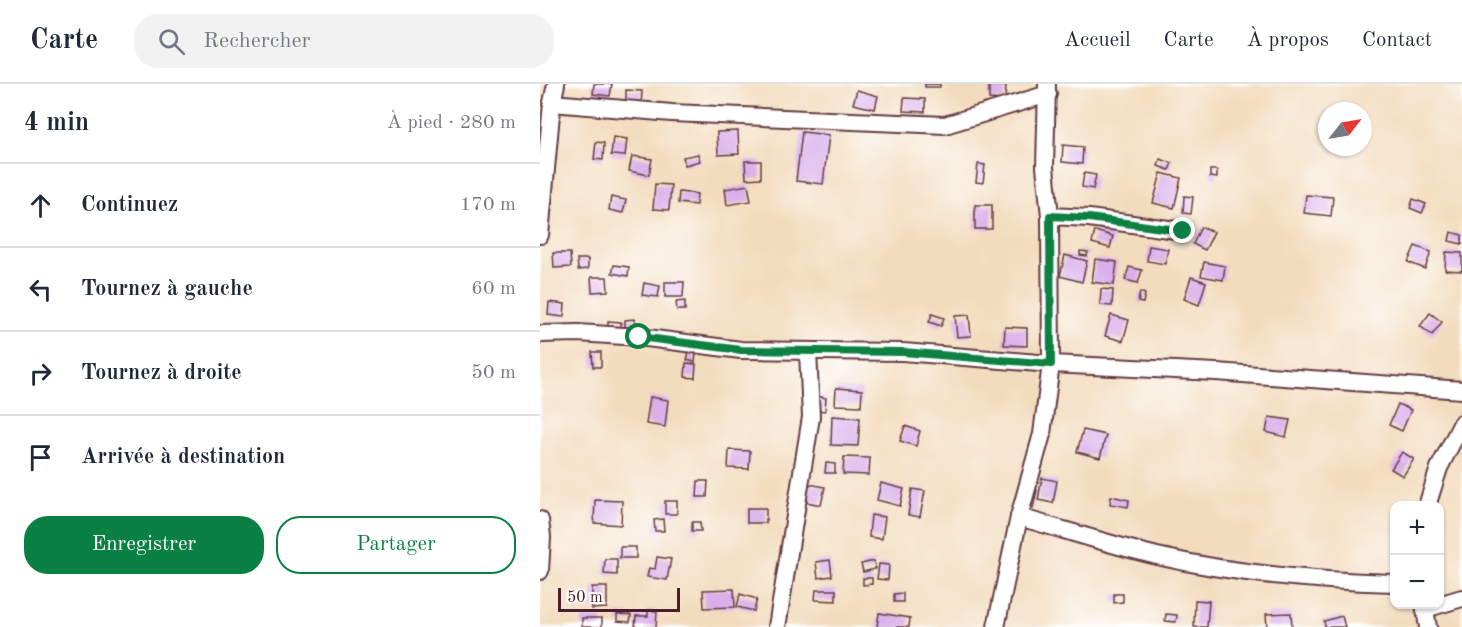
<!DOCTYPE html>
<html lang="fr">
<head>
<meta charset="utf-8">
<style>
	:root { --surface:#fff; --page:#f2f2f3; --text:#1f2937; --muted:#747a83; --line:#e0e1e3; --accent:#0b8043 }
	body { margin:0; font-family:"Old Standard TT",serif; background:var(--page); color:var(--text) }
	.controls { position:absolute; right:18px; bottom:18px; display:grid; overflow:hidden; border-radius:12px; box-shadow:0 2px 4px #0004 }
	.controls button { width:54px; height:54px; display:grid; place-items:center; padding:0; border:0; border-bottom:2px solid var(--line); background:var(--surface); color:var(--text); font:30px sans-serif }
	.compass { position:absolute; left:778px; top:18px; width:54px; height:54px; border-radius:50%; background:var(--surface); box-shadow:0 2px 4px #0004; rotate:59deg }
	.scale { position:absolute; left:18px; bottom:15px; width:122px; box-sizing:border-box; padding-left:6px; border:3px solid #4a1f2b; border-top:0; font-size:16px; line-height:21px; white-space:nowrap; color:#4a1f2b; -webkit-text-stroke:4px #fff; paint-order:stroke }
	.stop { position:absolute; width:18px; height:18px; margin:-14px; border:4px solid #0b8043; border-radius:50%; background:#fff }
	.stop.end { background:#0b8043; border-color:#fff; box-shadow:0 2px 6px #0008 }
	.list { margin:0; padding:0; list-style:none }
	h2 { display:flex; justify-content:space-between; align-items:center; height:78px; margin:0; padding:0 24px; font-size:26px }
	h2 small { font-size:20px; font-weight:400; color:var(--muted) }
	.list li { display:grid; grid-template-columns:39px 1fr auto; gap:18px; align-items:center; box-sizing:border-box; height:84px; padding:0 24px; border-top:2px solid var(--line) }
	.list b { display:block; font-size:22px; white-space:nowrap }
	.list em { font-size:20px; font-style:normal; color:var(--muted) }
	.actions { display:flex; gap:12px; padding:18px 24px }
	.actions a { flex:1; padding:14px 0; border:2px solid var(--accent); border-radius:24px; text-align:center; font-size:21px; color:var(--accent) }
	.actions .main { background:var(--accent); color:#fff }
	.icon { flex:none; width:33px; height:33px; fill:none; stroke:currentColor; stroke-width:2; stroke-linecap:round; stroke-linejoin:round }
	.map { position:relative; flex:none; width:922px; height:543px; overflow:hidden }
	header { display:flex; align-items:center; gap:36px; box-sizing:border-box; height:84px; padding:0 30px; background:var(--surface); border-bottom:2px solid var(--line) }
	header strong { font-size:28px }
	nav { display:flex; gap:33px; margin-inline-start:auto; font-size:21px }
	.search { width:420px; height:54px; background:var(--page); display:flex; align-items:center; gap:15px; box-sizing:border-box; padding:0 21px; border-radius:24px; color:var(--muted); font-size:22px }
	main { display:flex }
	aside { flex:1; background:var(--surface) }
	.map>svg:first-child { display:block }
	.building { fill:#d9aeea }
	.lines { fill:none; stroke-linecap:round; stroke-linejoin:round }
	.street-casing { stroke:#633b41; stroke-width:20 }
	.street { stroke:#fff; stroke-width:16 }
	.route { stroke:#0b8043; stroke-width:8 }
</style>
</head>
<body>
<header>
<strong>Carte</strong>
<div class="search"><svg class="icon" aria-label="search" viewBox="0 0 24 24"><circle cx="10" cy="10" r="6"/><path d="M15 15l6 6"/></svg>Rechercher</div>
<nav><a>Accueil</a><a>Carte</a><a>À propos</a><a>Contact</a></nav>
</header>
<main>
<aside>
<h2>4 min<small>À pied · 280 m</small></h2>
<ul class="list">
<li><svg class="icon" aria-label="ahead" viewBox="0 0 24 24"><path d="M12 20V5M6 11l6-6 6 6"/></svg><div><b>Continuez</b></div><em>170 m</em></li>
<li><svg class="icon" aria-label="left" viewBox="0 0 24 24"><path d="M17 20v-9H6M10 6l-5 5 5 5"/></svg><div><b>Tournez à gauche</b></div><em>60 m</em></li>
<li><svg class="icon" aria-label="right" viewBox="0 0 24 24"><path d="M7 20v-9h11M14 6l5 5-5 5"/></svg><div><b>Tournez à droite</b></div><em>50 m</em></li>
<li><svg class="icon" aria-label="arrive" viewBox="0 0 24 24"><path d="M6 21V4h12l-3 4 3 4H6"/></svg><div><b>Arrivée à destination</b></div></li>
</ul>
<div class="actions"><a class="main">Enregistrer</a><a>Partager</a></div>
</aside>
<div class="map">
<svg width="922" height="543" viewBox="0 0 922 543">
	<rect width="100%" height="100%" fill="#fff"/>
	<filter id="ink" filterUnits="userSpaceOnUse"><feTurbulence type="fractalNoise" baseFrequency=".0167" numOctaves="2"/><feDisplacementMap in="SourceGraphic" scale="12" xChannelSelector="R" yChannelSelector="G"/><feConvolveMatrix kernelMatrix="1 2 1 2 8 2 1 2 1" color-interpolation-filters="sRGB"/></filter>
	<filter id="wash" filterUnits="userSpaceOnUse"><feTurbulence type="fractalNoise" baseFrequency=".008" numOctaves="4" result="noise"/><feDisplacementMap in="SourceGraphic" scale="24" xChannelSelector="R" yChannelSelector="G"/><feGaussianBlur stdDeviation="1.35" result="paint"/><feColorMatrix in="noise" values="0 0 0 0 0 0 0 0 0 0 0 0 0 0 0 0 0 1.4 0 .05"/><feComposite in="paint" operator="in"/></filter>
	<g filter="url(#wash)">
		<rect width="100%" height="100%" fill="#f3dcbd"/>
		<g id="blocks">
			<g class="building">
				<path d="M54 0H72L70 12 53 10Z"/>
				<rect x="385" y="0" width="15" height="3"/>
				<path d="M449 1 466 2 465 16 449 15Z"/>
				<path d="M86 6 102 7 101 21 86 20Z"/>
				<path d="M317 6 338 12 335 25 313 20Z"/>
				<path d="M364 14 385 15V28L363 27Z"/>
				<path d="M198 47 199 70 178 71 177 48Z"/>
				<path d="M262 48 289 51 283 100 256 97Z"/>
				<path d="M73 53 87 55 85 72 71 71Z"/>
				<path d="M56 58 64 59 63 76 54 75Z"/>
				<path d="M523 61 543 63 542 80 522 78Z"/>
				<path d="M158 70 160 77 145 81 143 73Z"/>
				<path d="M92 72 112 75 109 91 89 87Z"/>
				<path d="M620 75 632 79 629 86 618 82Z"/>
				<path d="M205 77H221V94L206 95Z"/>
				<path d="M438 80 445 81 443 99 436 98Z"/>
				<path d="M670 86H677V94L670 93Z"/>
				<path d="M544 89 556 91 553 105 542 103Z"/>
				<path d="M621 89 641 94 634 124 613 119Z"/>
				<path d="M115 100 131 101 129 126 113 125Z"/>
				<path d="M208 101 211 117 187 121 185 105Z"/>
				<path d="M139 108 157 110 156 121 138 119Z"/>
				<path d="M766 111 793 113 791 132 764 129Z"/>
				<path d="M644 112 653 113 651 130 643 129Z"/>
				<path d="M71 113 86 116 83 129 69 126Z"/>
				<path d="M873 115 886 120 882 129 870 124Z"/>
				<rect x="435" y="121" width="17" height="24"/>
				<path d="M661 143 674 148 665 166 653 160Z"/>
				<path d="M555 147 573 152 570 164 552 159Z"/>
				<path d="M911 148 922 151V160L909 157Z"/>
				<path d="M609 162 628 165 625 180 607 177Z"/>
				<path d="M875 162 891 168 885 185 868 178Z"/>
				<path d="M540 167 548 168 547 172 540 171Z"/>
				<path d="M906 168 922 169V187L905 186Z"/>
				<path d="M13 169H30L31 183 14 184Z"/>
				<path d="M525 171 547 177 542 198 520 192Z"/>
				<path d="M37 175H48V185L38 186Z"/>
				<path d="M555 175 577 178 574 201 552 198Z"/>
				<path d="M664 178 685 182 683 196 661 192Z"/>
				<path d="M74 181 89 183 88 192 72 189Z"/>
				<path d="M589 183 602 186 598 199 585 196Z"/>
				<path d="M51 193H67L68 207 52 208Z"/>
				<path d="M651 193 666 198 659 221 644 215Z"/>
				<path d="M125 198H144L143 213H125Z"/>
				<path d="M104 199 120 202 118 213 102 211Z"/>
				<path d="M561 205 573 206 572 222 560 221Z"/>
				<path d="M600 208 605 210 603 219 598 218Z"/>
				<path d="M145 217V226H137L136 218Z"/>
				<path d="M9 218 25 220 24 233 8 231Z"/>
				<path d="M890 229 902 238 892 251 880 242Z"/>
				<path d="M392 230 404 234 401 242 389 238Z"/>
				<path d="M429 231 431 252 417 253 415 232Z"/>
				<path d="M571 231 589 236 583 257 565 252Z"/>
				<path d="M95 235 96 243 85 244V236Z"/>
				<path d="M68 237 81 238V245L68 244Z"/>
				<path d="M465 243 487 244V262L464 261Z"/>
				<path d="M52 268H61V283H53Z"/>
				<path d="M149 268 156 270 155 278 147 276Z"/>
				<path d="M146 279 156 280 155 294 145 293Z"/>
				<path d="M296 304 322 306 321 322 295 321Z"/>
				<path d="M277 312 286 314 285 327 275 326Z"/>
				<path d="M110 313 128 316 125 343 106 340Z"/>
				<path d="M858 320 871 326 862 347 849 341Z"/>
				<path d="M292 332 320 334 318 362 291 361Z"/>
				<path d="M729 333 750 336 746 353 726 348Z"/>
				<path d="M365 342 380 347 376 362 360 357Z"/>
				<path d="M543 346 566 351 560 374 537 368Z"/>
				<path d="M189 366 210 367 209 385 188 384Z"/>
				<path d="M862 368 874 375 863 392 851 385Z"/>
				<path d="M304 373 330 374 329 391 303 390Z"/>
				<path d="M286 379 295 380V389H285Z"/>
				<path d="M502 394 517 397 513 419 498 416Z"/>
				<path d="M158 397H168L167 413H157Z"/>
				<path d="M341 399 364 405 360 422 337 416Z"/>
				<path d="M269 400 285 403 281 421 266 418Z"/>
				<path d="M372 405 385 407 380 433 368 431Z"/>
				<path d="M490 405 497 406 493 424 486 423Z"/>
				<path d="M571 412 589 416 588 423 570 420Z"/>
				<path d="M55 416 82 417 81 441 54 439Z"/>
				<rect x="125" y="417" width="12" height="13"/>
				<rect x="207" y="424" width="19" height="15"/>
				<path d="M331 431 345 433 342 455 329 453Z"/>
				<path d="M123 435 124 447H115L114 436Z"/>
				<path d="M152 438H160L161 447H152Z"/>
				<rect x="80" y="463" width="16" height="11"/>
				<path d="M117 473 131 475 127 496 107 493 109 484 115 485Z"/>
				<path d="M65 475H77V491L64 490Z"/>
				<path d="M290 476 292 492 278 494 276 478Z"/>
				<path d="M334 477 335 485 323 488 321 480Z"/>
				<path d="M339 480 349 481 348 496 337 495Z"/>
				<path d="M323 494H332V500L323 501Z"/>
				<path d="M52 503H67V524L52 525Z"/>
				<path d="M194 505 195 523 164 524 163 506Z"/>
				<path d="M276 506H296V517L275 516Z"/>
				<path d="M363 509V518H354V510Z"/>
				<path d="M200 510 217 515 214 527 197 523Z"/>
				<path d="M574 510H583V518L574 519Z"/>
				<path d="M655 516 669 517 667 543H654Z"/>
				<path d="M108 526 117 527 116 543H95L96 532H108Z"/>
				<path d="M339 529 370 534 369 543H337Z"/>
				<path d="M751 529 752 543H727L726 530Z"/>
				<path d="M77 530 91 531 90 538 77 537Z"/>
				<path d="M626 530 637 531 636 538 625 537Z"/>
				<path d="M802 532 805 543H785L784 537Z"/>
				<rect x="42" y="534" width="20" height="9"/>
			</g>
		</g>
	</g>
	<g filter="url(#ink)">
		<use href="#blocks" fill-opacity="0" stroke="#633b41" stroke-width="1.5"/>
		<g class="lines">
			<g class="street-casing">
				<g id="street">
					<path d="M12 19 132 29 405 41 508 10"/>
					<path d="M510 132 549 134 643 147"/>
					<path d="M0 151 12 19 16 0"/>
					<path d="M0 250 38 249 99 253 201 266 363 268 511 280 676 288 922 306"/>
					<path d="M887 422 899 384 922 339"/>
					<path d="M479 433C525 446 571 461 617 472 695 490 774 497 854 499"/>
					<path d="M0 436 2 453 0 487"/>
					<path d="M884 520 888 543"/>
					<path d="M885 525 922 514"/>
					<path d="M237 543 271 333 268 267"/>
					<path d="M456 543 479 433 502 350 511 280 510 132 505 83 507 0"/>
				</g>
			</g>
			<use href="#street" class="street"/>
		</g>
	</g>
	<g class="lines" filter="url(#ink)">
		<path class="route" d="M99 253 201 266 363 268 511 280 510 132 549 134 643 147"/>
	</g>
</svg>
<div class="controls">
<button>+</button>
<button>−</button>
</div>
<svg class="compass" viewBox="-18 -18 36 36"><path d="M0-13l5 13h-10z" fill="#e53935"/><path d="M0 13l5-13h-10z" fill="#747a83"/></svg>
<div class="scale">50 m</div>
<div class="stop" style="left:99px;top:253px"></div>
<div class="stop end" style="left:643px;top:147px"></div>
</div>
</main>
</body>
</html>
